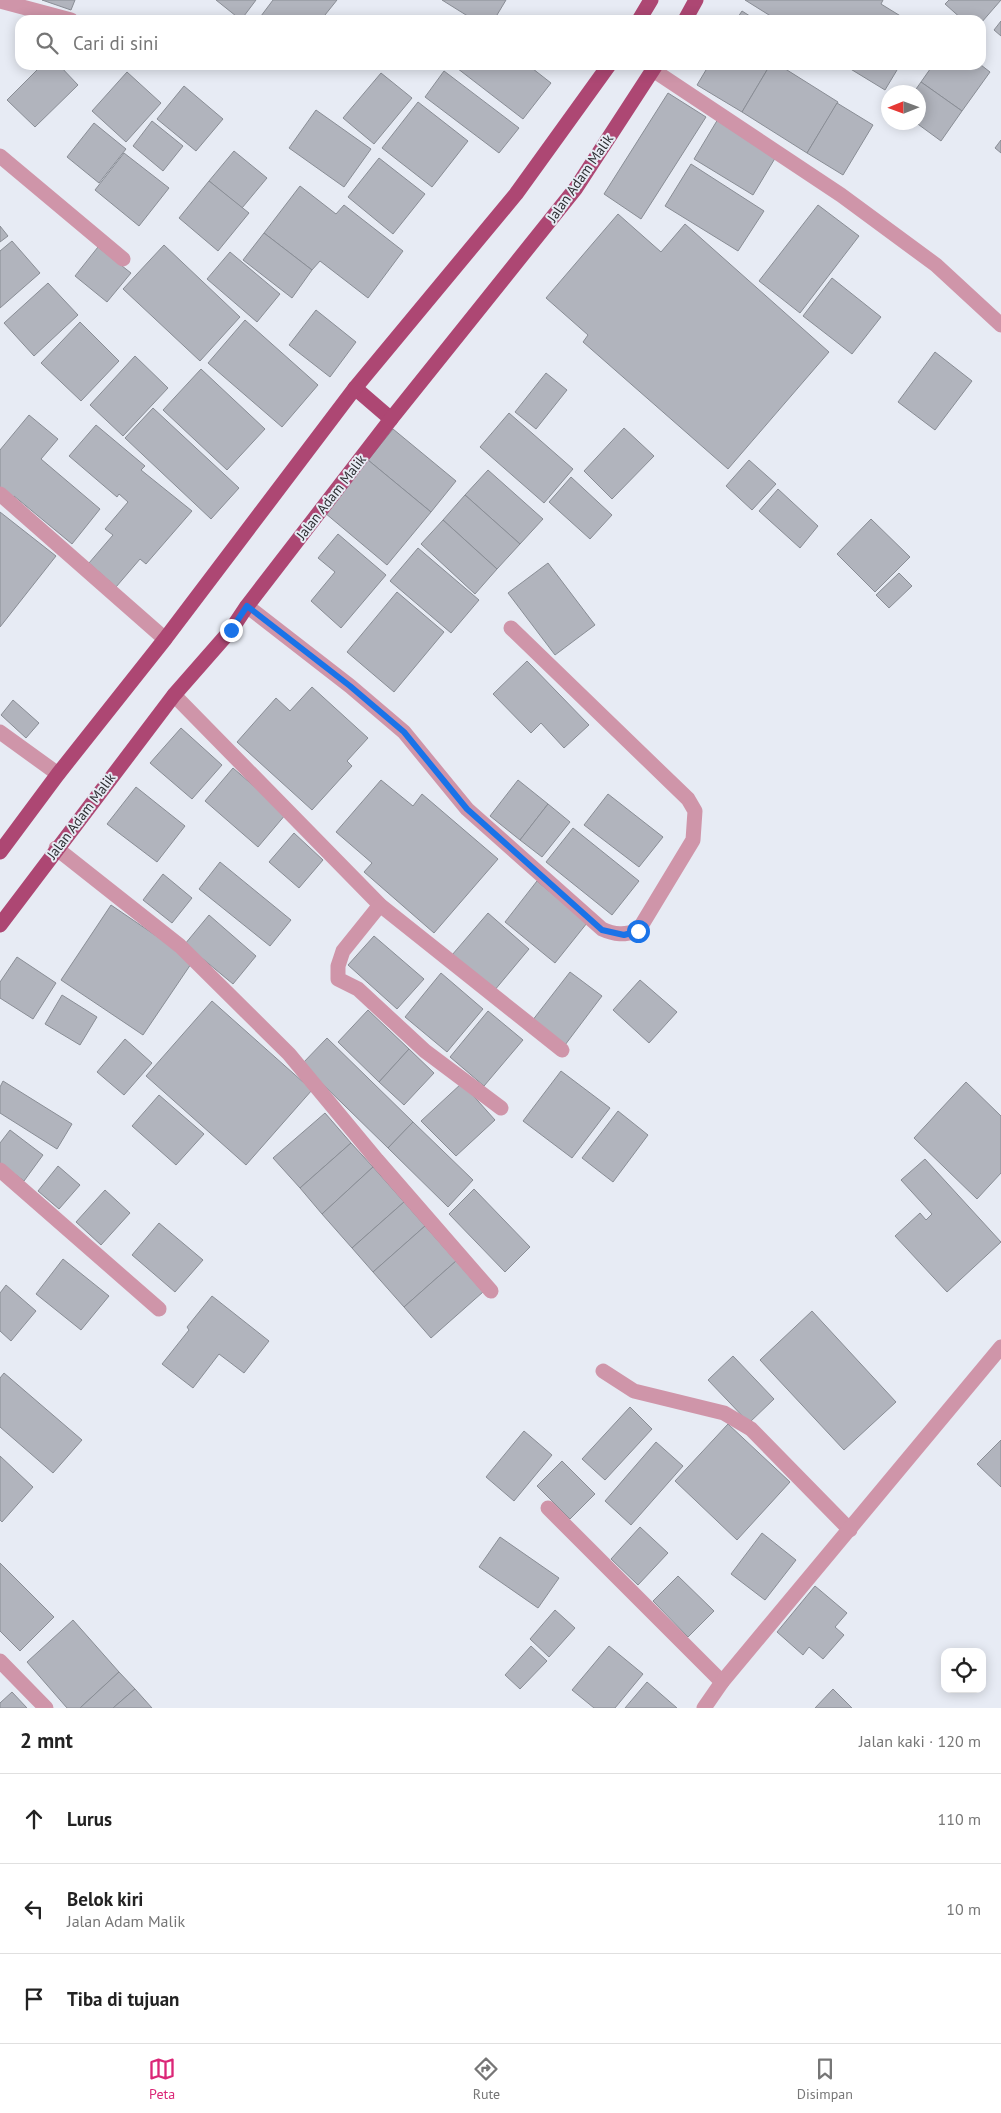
<!DOCTYPE html>
<html lang="id">
<head>
<meta charset="utf-8">
<style>
	:root { --surface:#fff; --page:#f6f6f6; --text:#222; --muted:#767676; --line:#e0e0e0; --accent:#db2777 }
	body { margin:0; font-family:"PT Sans",sans-serif; background:var(--page); color:var(--text) }
	.controls { position:absolute; right:15px; bottom:15px; display:grid; overflow:hidden; border-radius:10px; box-shadow:0 2px 12px #0003 }
	.controls button { width:45px; height:45px; display:grid; place-items:center; padding:0; border:0; border-bottom:1px solid var(--line); background:var(--surface); color:var(--text); font:25px sans-serif }
	.compass { position:absolute; left:881px; top:85px; width:45px; height:45px; border-radius:50%; background:var(--surface); box-shadow:0 2px 12px #0003; rotate:269deg }
	.stop { position:absolute; width:15px; height:15px; margin:-11px; border:4px solid #1a73e8; border-radius:50%; background:#fff }
	.stop.end { background:#1a73e8; border-color:#fff; box-shadow:0 1px 5px #0008 }
	.list { margin:0; padding:0; list-style:none }
	h2 { display:flex; justify-content:space-between; align-items:center; height:65px; margin:0; padding:0 20px; font-size:21px }
	h2 small { font-size:16px; font-weight:400; color:var(--muted) }
	.list li { display:grid; grid-template-columns:32px 1fr auto; gap:15px; align-items:center; box-sizing:border-box; height:90px; padding:0 20px; border-top:1px solid var(--line) }
	.list b { display:block; font-size:19px; white-space:nowrap }
	.list p { margin:0; font-size:16px; white-space:nowrap; color:var(--muted) }
	.list em { font-size:16px; font-style:normal; color:var(--muted) }
	.icon { flex:none; width:28px; height:28px; fill:none; stroke:currentColor; stroke-width:2; stroke-linecap:round; stroke-linejoin:round }
	.map { position:relative; flex:none; width:1001px; height:1708px; overflow:hidden }
	.search { position:absolute; background:var(--surface); box-shadow:0 2px 12px #0003; left:15px; right:15px; top:15px; height:55px; display:flex; align-items:center; gap:12px; box-sizing:border-box; padding:0 18px; border-radius:15px; color:var(--muted); font-size:19px }
	.sheet { height:335px; background:var(--surface) }
	nav { display:flex; justify-content:space-around; align-items:center; box-sizing:border-box; height:70px; border-top:1px solid var(--line); background:var(--surface); font-size:14px; color:var(--muted) }
	nav a { display:grid; justify-items:center; gap:2px }
	nav .on { color:var(--accent) }
	.map>svg:first-child { display:block }
	.building { fill:#b1b4bd; stroke:#898d95 }
	.lines { fill:none; stroke-linecap:round; stroke-linejoin:round }
	.minor { stroke:#cf95a9; stroke-width:15 }
	.major { stroke:#ad4773; stroke-width:15 }
	.route { stroke:#1a73e8; stroke-width:6 }
	.labels { text-anchor:middle; stroke-width:4; stroke-linejoin:round; paint-order:stroke }
	.street-label { font-size:14px; fill:#2d2e32; stroke:#e7ebf4 }
</style>
</head>
<body>
<div class="map">
<svg width="1001" height="1708" viewBox="0 0 1001 1708">
	<rect width="100%" height="100%" fill="#e7ebf4"/>
	<g class="building">
		<path d="M42 0H75L71 10Z"/>
		<path d="M216 0H256L241 20Z"/>
		<path d="M273 0H337L321 20H258Z"/>
		<path d="M442 0H506L494 20H474Z"/>
		<path d="M745 0H883L881 4 907 20H777Z"/>
		<path d="M949 0H1001L981 23V20H963L945 4Z"/>
		<path d="M742 11 756 20H736Z"/>
		<path d="M1001 21V36L994 30Z"/>
		<path d="M42 65H59L78 85 35 127 7 100Z"/>
		<path d="M453 65H528L551 83 523 119Z"/>
		<path d="M709 65H770L742 112 697 85Z"/>
		<path d="M770 65H779L838 102 807 153 742 112Z"/>
		<path d="M844 65H900L885 90Z"/>
		<path d="M933 65H981L990 72 962 111 921 82Z"/>
		<path d="M444 71 519 128 499 153 425 97Z"/>
		<path d="M127 72 161 103 126 142 92 111Z"/>
		<path d="M381 73 412 98 374 144 343 118Z"/>
		<path d="M921 82 962 111 941 141 915 122H918V92H914Z"/>
		<path d="M184 86 223 119 196 151 157 119Z"/>
		<path d="M668 93 706 117 641 219 604 194Z"/>
		<path d="M418 102 468 141 432 187 382 148Z"/>
		<path d="M837 103 873 125 843 175 807 153Z"/>
		<path d="M316 110 371 149 344 187 289 148Z"/>
		<path d="M718 119 777 155 753 195 694 159Z"/>
		<path d="M152 121 183 146 163 171 133 146Z"/>
		<path d="M94 123 126 149 99 183 67 157Z"/>
		<path d="M1001 140V153L995 148Z"/>
		<path d="M234 151 267 178 242 208 209 181Z"/>
		<path d="M124 153 169 188 139 226 95 190Z"/>
		<path d="M379 158 425 194 393 234 348 197Z"/>
		<path d="M691 164 764 211 738 251 665 206Z"/>
		<path d="M209 181 249 213 218 251 179 218Z"/>
		<path d="M300 186 336 214 344 205 403 251 368 298 320 261 312 270 264 233Z"/>
		<path d="M818 205 859 236 800 313 759 281Z"/>
		<path d="M618 214 661 252 685 224 829 352 728 469 583 342 588 335 546 298Z"/>
		<path d="M0 226 8 236 0 242Z"/>
		<path d="M264 233 312 270 292 298 243 260Z"/>
		<path d="M12 241 40 273 0 308V251Z"/>
		<path d="M164 245 240 317 200 361 123 289Z"/>
		<path d="M98 247 131 273 107 302 75 276Z"/>
		<path d="M230 252 280 294 257 322 207 279Z"/>
		<path d="M832 278 881 317 852 354 803 316Z"/>
		<path d="M48 283 78 315 34 356 4 323Z"/>
		<path d="M316 310 356 342 330 377 289 345Z"/>
		<path d="M245 320 318 385 282 427 208 363Z"/>
		<path d="M80 322 119 361 81 401 41 363Z"/>
		<path d="M935 352 972 381 935 430 898 402Z"/>
		<path d="M135 356 168 388 123 436 90 405Z"/>
		<path d="M201 369 265 429 227 470 163 410Z"/>
		<path d="M546 373 567 390 536 429 515 412Z"/>
		<path d="M153 408 239 488 211 519 125 438Z"/>
		<path d="M509 413 573 469 544 503 480 447Z"/>
		<path d="M29 415 58 439 41 459 100 509 72 544 14 496 12 498 0 488V450Z"/>
		<path d="M96 425 145 466 141 470 192 511 146 564 140 559 116 587 89 563 113 535 105 529 128 502 119 494 117 497 69 456Z"/>
		<path d="M624 428 654 456 612 499 584 471Z"/>
		<path d="M393 429 456 481 431 512 368 460Z"/>
		<path d="M368 460 431 512 387 565 325 513Z"/>
		<path d="M749 460 776 484 752 510 726 486Z"/>
		<path d="M488 470 543 519 520 544 465 495Z"/>
		<path d="M571 477 612 515 590 539 549 502Z"/>
		<path d="M778 489 818 526 800 548 759 511Z"/>
		<path d="M465 495 520 544 497 569 443 520Z"/>
		<path d="M0 512 56 556 0 627Z"/>
		<path d="M871 519 910 557 875 592 837 554Z"/>
		<path d="M443 520 497 569 475 594 421 544Z"/>
		<path d="M338 534 386 575 341 628 311 601 335 572 318 558Z"/>
		<path d="M418 548 479 600 451 633 390 581Z"/>
		<path d="M548 563 595 625 555 655 508 593Z"/>
		<path d="M899 573 912 586 889 608 876 595Z"/>
		<path d="M397 592 444 632 394 692 347 652Z"/>
		<path d="M527 661 589 725 564 748 541 723 531 733 493 694Z"/>
		<path d="M312 687 368 738 347 761 352 766 312 810 237 742 276 698 290 711Z"/>
		<path d="M13 700 39 723 26 738 1 715Z"/>
		<path d="M181 728 222 765 192 799 150 763Z"/>
		<path d="M233 768 286 814 258 847 205 801Z"/>
		<path d="M381 780 413 806 422 794 498 859 434 933 364 872 372 863 336 832Z"/>
		<path d="M518 780 548 804 520 840 490 816Z"/>
		<path d="M136 787 185 826 157 862 107 824Z"/>
		<path d="M608 794 663 837 639 867 584 825Z"/>
		<path d="M548 804 570 822 542 857 520 840Z"/>
		<path d="M573 828 639 881 612 915 546 862Z"/>
		<path d="M294 833 323 860 299 888 269 862Z"/>
		<path d="M220 862 291 920 270 946 199 889Z"/>
		<path d="M163 874 192 898 172 923 143 900Z"/>
		<path d="M537 881 587 923 555 963 505 922Z"/>
		<path d="M111 905 193 961 143 1035 61 980Z"/>
		<path d="M488 913 529 949 494 991 452 955Z"/>
		<path d="M209 915 256 956 233 984 185 944Z"/>
		<path d="M374 936 424 979 397 1009 348 965Z"/>
		<path d="M17 957 56 983 33 1019 0 998V982Z"/>
		<path d="M570 972 602 996 565 1045 532 1021Z"/>
		<path d="M441 973 483 1009 447 1052 405 1017Z"/>
		<path d="M640 980 677 1012 649 1043 613 1010Z"/>
		<path d="M62 995 97 1017 80 1045 45 1024Z"/>
		<path d="M212 1001 312 1090 246 1165 146 1076Z"/>
		<path d="M368 1010 409 1049 379 1082 338 1042Z"/>
		<path d="M488 1011 523 1040 484 1086 450 1057Z"/>
		<path d="M327 1038 413 1122 388 1148 302 1064Z"/>
		<path d="M125 1039 152 1063 124 1095 97 1072Z"/>
		<path d="M409 1049 434 1073 404 1105 379 1082Z"/>
		<path d="M561 1071 610 1108 572 1158 523 1121Z"/>
		<path d="M3 1081 72 1124 57 1149 0 1113V1087Z"/>
		<path d="M966 1082 1001 1116V1173L977 1199 914 1138Z"/>
		<path d="M462 1083 495 1120 456 1156 421 1121Z"/>
		<path d="M159 1095 204 1134 176 1165 132 1126Z"/>
		<path d="M618 1111 648 1135 613 1182 582 1158Z"/>
		<path d="M325 1113 351 1143 300 1188 273 1158Z"/>
		<path d="M413 1122 473 1180 448 1207 388 1148Z"/>
		<path d="M10 1130 43 1155 24 1181 0 1163V1143Z"/>
		<path d="M351 1143 373 1167 322 1214 300 1188Z"/>
		<path d="M925 1159 1001 1242 947 1292 895 1236 920 1213 926 1220 932 1214 901 1180Z"/>
		<path d="M58 1166 80 1185 59 1209 38 1191Z"/>
		<path d="M373 1167 404 1202 352 1248 322 1214Z"/>
		<path d="M474 1189 530 1247 505 1272 449 1214Z"/>
		<path d="M105 1190 130 1213 101 1245 76 1222Z"/>
		<path d="M404 1202 425 1226 373 1272 352 1248Z"/>
		<path d="M159 1223 203 1260 175 1292 132 1255Z"/>
		<path d="M425 1226 456 1261 404 1307 373 1272Z"/>
		<path d="M63 1259 109 1296 81 1330 36 1294Z"/>
		<path d="M456 1261 483 1292 431 1338 404 1307Z"/>
		<path d="M6 1285 36 1311 11 1341 0 1331V1293Z"/>
		<path d="M212 1296 269 1341 244 1373 219 1354 193 1388 162 1364 189 1330 187 1327Z"/>
		<path d="M812 1311 896 1402 844 1450 760 1360Z"/>
		<path d="M733 1356 774 1399 749 1423 708 1380Z"/>
		<path d="M4 1373 82 1440 53 1473 0 1427V1378Z"/>
		<path d="M630 1407 652 1429 605 1480 582 1459Z"/>
		<path d="M728 1424 790 1482 737 1540 675 1481Z"/>
		<path d="M524 1431 552 1455 514 1501 486 1477Z"/>
		<path d="M1001 1440V1487L977 1464Z"/>
		<path d="M656 1442 683 1466 631 1525 605 1501Z"/>
		<path d="M0 1456 33 1487 2 1522 0 1520Z"/>
		<path d="M562 1461 595 1494 570 1519 537 1486Z"/>
		<path d="M640 1527 668 1553 638 1585 611 1559Z"/>
		<path d="M762 1533 796 1560 765 1600 731 1574Z"/>
		<path d="M500 1537 559 1578 538 1608 479 1567Z"/>
		<path d="M0 1563 54 1617 20 1651 0 1631Z"/>
		<path d="M678 1576 714 1611 688 1637 653 1601Z"/>
		<path d="M815 1586 847 1613 835 1627 844 1635 823 1659 809 1647 803 1655 777 1632Z"/>
		<path d="M555 1610 575 1628 549 1657 530 1639Z"/>
		<path d="M73 1620 119 1672 80 1708H67L27 1662Z"/>
		<path d="M531 1646 547 1661 520 1689 505 1675Z"/>
		<path d="M609 1646 643 1674 615 1708H594L572 1690Z"/>
		<path d="M119 1672 135 1689 113 1708H80Z"/>
		<path d="M647 1682 677 1708H625Z"/>
		<path d="M135 1689 152 1708H113Z"/>
		<path d="M833 1689 852 1708H815Z"/>
		<path d="M12 1692 27 1708H0V1703Z"/>
	</g>
	<g class="lines">
		<g class="minor">
			<path d="M0 1 71 20"/>
			<path d="M653 70 841 195 936 265 1001 325"/>
			<path d="M0 156 123 259"/>
			<path d="M0 494 165 639"/>
			<path d="M247 606 350 686 404 732 467 809 602 929C615 935 624 935 638 931L693 840 695 811 688 799 511 628"/>
			<path d="M174 695 380 905 562 1050"/>
			<path d="M0 732 58 774"/>
			<path d="M56 848 180 946 289 1054 377 1160 491 1291"/>
			<path d="M380 905 343 951 338 966V979L358 989 425 1051 501 1108"/>
			<path d="M0 1170 159 1309"/>
			<path d="M603 1371 634 1391 724 1413 751 1429 850 1530"/>
			<path d="M548 1508 722 1682"/>
			<path d="M0 1661 46 1708"/>
			<path d="M704 1708 722 1682 1001 1347"/>
		</g>
		<g class="major">
			<path d="M639 20 651 0"/>
			<path d="M685 20 696 0"/>
			<path d="M355 388 391 419"/>
			<path d="M0 852 58 774 165 639 355 388 516 194 609 65"/>
			<path d="M0 925 174 695 231 630 247 606 391 419 576 188 656 65"/>
		</g>
	</g>
	<g class="lines">
		<path class="route" d="M231 630 247 606 350 686 404 732 467 809 602 930 624 935 638 931"/>
	</g>
	<g class="labels">
		<g class="street-label">
			<text transform="translate(580 178) rotate(-55)" y="5">Jalan Adam Malik</text>
			<text transform="translate(331 497) rotate(-52)" y="5">Jalan Adam Malik</text>
			<text transform="translate(81 816) rotate(-53)" y="5">Jalan Adam Malik</text>
		</g>
	</g>
</svg>
<div class="controls">
<button><svg class="icon" aria-label="locate" viewBox="0 0 24 24"><circle cx="12" cy="12" r="6"/><path d="M12 2v4M12 18v4M2 12h4M18 12h4"/></svg></button>
</div>
<svg class="compass" viewBox="-18 -18 36 36"><path d="M0-13l5 13h-10z" fill="#e53935"/><path d="M0 13l5-13h-10z" fill="#767676"/></svg>
<div class="stop" style="left:638px;top:931px"></div>
<div class="stop end" style="left:231px;top:630px"></div>
<div class="search"><svg class="icon" aria-label="search" viewBox="0 0 24 24"><circle cx="10" cy="10" r="6"/><path d="M15 15l6 6"/></svg>Cari di sini</div>
</div>
<section class="sheet">
<h2>2 mnt<small>Jalan kaki · 120 m</small></h2>
<ul class="list">
<li><svg class="icon" aria-label="ahead" viewBox="0 0 24 24"><path d="M12 20V5M6 11l6-6 6 6"/></svg><div><b>Lurus</b></div><em>110 m</em></li>
<li><svg class="icon" aria-label="left" viewBox="0 0 24 24"><path d="M17 20v-9H6M10 6l-5 5 5 5"/></svg><div><b>Belok kiri</b><p>Jalan Adam Malik</p></div><em>10 m</em></li>
<li><svg class="icon" aria-label="arrive" viewBox="0 0 24 24"><path d="M6 21V4h12l-3 4 3 4H6"/></svg><div><b>Tiba di tujuan</b></div></li>
</ul>
</section>
<nav>
<a class="on"><svg class="icon" aria-label="map" viewBox="0 0 24 24"><path d="M3 6l6-2 6 2 6-2v14l-6 2-6-2-6 2zM9 4v14M15 6v14"/></svg>Peta</a>
<a><svg class="icon" aria-label="directions" viewBox="0 0 24 24"><path d="M12 3l9 9-9 9-9-9zM9 14v-3h6M13 9l2 2-2 2"/></svg>Rute</a>
<a><svg class="icon" aria-label="saved" viewBox="0 0 24 24"><path d="M7 4h10v16l-5-4-5 4z"/></svg>Disimpan</a>
</nav>
</body>
</html>
